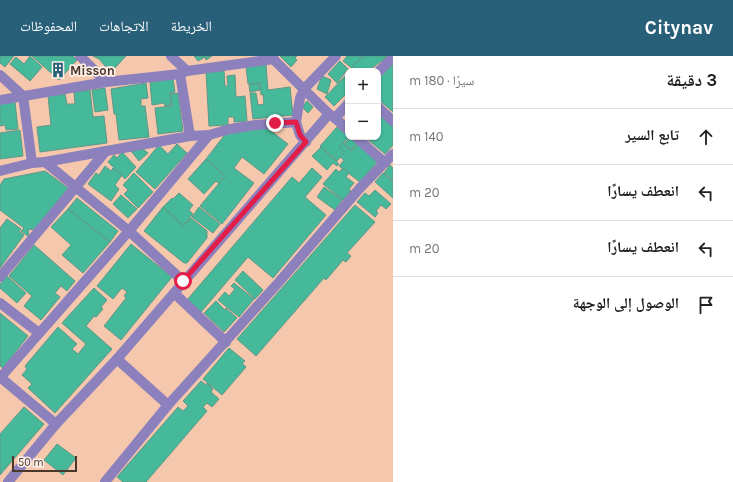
<!DOCTYPE html>
<html lang="ar">
<head>
<meta charset="utf-8">
<style>
	:root { --surface:#fff; --page:#f2f2f2; --text:#202124; --muted:#757577; --line:#e0e0e0; --accent:#285f79 }
	body { margin:0; font-family:Karla,"Noto Naskh Arabic",sans-serif; background:var(--page); color:var(--text); direction:rtl }
	.controls { position:absolute; right:12px; top:12px; display:grid; overflow:hidden; border-radius:8px; box-shadow:0 1px 3px #0004 }
	.controls button { width:36px; height:36px; display:grid; place-items:center; padding:0; border:0; border-bottom:1px solid var(--line); background:var(--surface); color:var(--text); font:20px sans-serif }
	.scale { position:absolute; left:12px; bottom:10px; width:65px; box-sizing:border-box; padding-left:4px; border:2px solid #4b382d; border-top:0; font-size:11px; line-height:14px; white-space:nowrap; color:#4b382d; -webkit-text-stroke:3px #fef0e8; paint-order:stroke }
	.stop { position:absolute; width:12px; height:12px; margin:-9px; border:3px solid #e11d48; border-radius:50%; background:#fff }
	.stop.end { background:#e11d48; border-color:#fff; box-shadow:0 1px 4px #0008 }
	.list { margin:0; padding:0; list-style:none }
	h2 { display:flex; justify-content:space-between; align-items:center; height:52px; margin:0; padding:0 16px; font-size:17px }
	h2 small { font-size:13px; font-weight:400; color:var(--muted) }
	.list li { display:grid; grid-template-columns:26px 1fr auto; gap:12px; align-items:center; box-sizing:border-box; height:56px; padding:0 16px; border-top:1px solid var(--line) }
	.list b { display:block; font-size:15px; white-space:nowrap }
	.list em { font-size:13px; font-style:normal; color:var(--muted) }
	.icon { flex:none; width:22px; height:22px; fill:none; stroke:currentColor; stroke-width:2; stroke-linecap:round; stroke-linejoin:round }
	.map { position:relative; flex:none; width:393px; height:426px; overflow:hidden; direction:ltr }
	header { display:flex; align-items:center; gap:24px; box-sizing:border-box; height:56px; padding:0 20px; background:var(--accent); color:#fff }
	header strong { font-size:19px }
	nav { display:flex; gap:22px; margin-inline-start:auto; font-size:14px }
	main { display:flex }
	aside { flex:1; background:var(--surface) }
	.map>svg:first-child { display:block }
	.building { fill:#46b99a; stroke:#609786 }
	.lines { fill:none; stroke-linecap:round; stroke-linejoin:round }
	.minor { stroke:#8c80bd; stroke-width:10 }
	.route { stroke:#e11d48; stroke-width:5 }
	.labels { text-anchor:middle; stroke-width:3.5; stroke-linejoin:round; paint-order:stroke }
	.poi-label { font-size:13px; font-weight:bold; fill:#4b382d; stroke:#fef0e8; text-anchor:start }
</style>
</head>
<body>
<header>
<strong>Citynav</strong>
<nav><a>الخريطة</a><a>الاتجاهات</a><a>المحفوظات</a></nav>
</header>
<main>
<aside>
<h2>3 دقيقة<small>سيرًا · 180 m</small></h2>
<ul class="list">
<li><svg class="icon" aria-label="ahead" viewBox="0 0 24 24"><path d="M12 20V5M6 11l6-6 6 6"/></svg><div><b>تابع السير</b></div><em>140 m</em></li>
<li><svg class="icon" aria-label="left" viewBox="0 0 24 24"><path d="M17 20v-9H6M10 6l-5 5 5 5"/></svg><div><b>انعطف يسارًا</b></div><em>20 m</em></li>
<li><svg class="icon" aria-label="left" viewBox="0 0 24 24"><path d="M17 20v-9H6M10 6l-5 5 5 5"/></svg><div><b>انعطف يسارًا</b></div><em>20 m</em></li>
<li><svg class="icon" aria-label="arrive" viewBox="0 0 24 24"><path d="M6 21V4h12l-3 4 3 4H6"/></svg><div><b>الوصول إلى الوجهة</b></div></li>
</ul>
</aside>
<div class="map">
<svg width="393" height="426" viewBox="0 0 393 426">
	<rect width="100%" height="100%" fill="#f5c7ac"/>
	<g class="building">
		<path d="M0 0H14L5 11 0 7Z"/>
		<path d="M30 0 42 11 30 25 10 8 16 1 24 8Z"/>
		<path d="M32 0H73L77 4 59 24Z"/>
		<path d="M93 0H126L113 14 105 10 99 3Z"/>
		<path d="M194 0H212L206 4 205 1 198 5Z"/>
		<path d="M280 0H297L295 2 297 4 291 11Z"/>
		<path d="M347 0H364L353 13 343 5Z"/>
		<path d="M365 0H386L387 1 368 15H356L352 10Z"/>
		<path d="M340 5 348 13 337 27 328 18Z"/>
		<path d="M393 7V56L378 43V23Z"/>
		<path d="M266 9 268 34 290 31 293 59 253 63 250 37H256L258 49 264 48 263 38 261 39 260 27 248 28 246 11Z"/>
		<path d="M224 15 225 30H228L227 20 235 19 236 41 245 40 247 65 234 66V61H228V69L209 70 206 16Z"/>
		<path d="M348 17V36L334 50 325 41Z"/>
		<path d="M322 20 331 24 327 38 317 33Z"/>
		<path d="M173 23 175 36 170 37 171 49 165 50 164 47 152 49 150 26Z"/>
		<path d="M146 27 148 42 141 43V50H145L149 81 119 84 116 58H114L111 33Z"/>
		<path d="M259 27 260 34 250 36 249 29Z"/>
		<path d="M105 32 108 54 95 56 92 34Z"/>
		<path d="M90 34 93 61 104 60 107 87 40 96 37 71 51 69 48 40 65 38 67 48H75L74 36Z"/>
		<path d="M178 37 183 75 158 78 155 52 172 50 170 38Z"/>
		<path d="M307 45 313 51 308 57 302 51Z"/>
		<path d="M15 46 18 73 6 74 5 69 0 70V48Z"/>
		<path d="M378 57 393 71V89L385 98 365 81H378Z"/>
		<path d="M337 71 349 81 340 91 345 96 337 105 320 90Z"/>
		<path d="M267 72 288 88 264 118 242 101 234 112 254 127 222 168 200 150 225 120 206 103 227 76Z"/>
		<path d="M20 74 23 100 0 103V77Z"/>
		<path d="M350 82 357 87 351 94 344 88Z"/>
		<path d="M343 87 351 95 357 88 378 105 360 126 339 110 344 104 340 101 345 96 339 91Z"/>
		<path d="M177 88 187 97 155 133 136 116 159 89 168 98Z"/>
		<path d="M321 91 339 108 337 110 333 107 327 114 312 100Z"/>
		<path d="M143 93 148 97 139 105 131 95Z"/>
		<path d="M122 96 136 111 125 123 108 106 114 99 117 102Z"/>
		<path d="M206 103 225 120 219 128 216 125 204 138 188 123Z"/>
		<path d="M390 109 393 112V125L384 117Z"/>
		<path d="M105 110 111 115 113 112 122 119 115 129 119 133 111 145 88 128 96 117 99 119Z"/>
		<path d="M312 112 322 121 305 141 326 159 273 222 248 201 201 256 187 244 292 121 299 127Z"/>
		<path d="M343 112 349 117 346 121 354 127 349 133 351 135 343 144 323 128 336 113 339 116Z"/>
		<path d="M45 115 68 132 39 169 40 172 28 174 29 181 21 175 24 172 0 154V129L4 123Z"/>
		<path d="M134 117 153 136 138 152 124 138 128 134 123 129Z"/>
		<path d="M383 117 393 126V142L375 126Z"/>
		<path d="M324 131 342 144 335 154 317 141Z"/>
		<path d="M375 134 391 148 386 153 381 149 376 155 378 157 375 161 357 146 365 137 369 140Z"/>
		<path d="M179 137 193 149 189 154 193 158 183 170 163 151 172 142 173 143Z"/>
		<path d="M121 139 137 153 128 162 113 148Z"/>
		<path d="M77 142 118 175 110 186 68 153Z"/>
		<path d="M355 149 375 166 347 197 351 200 346 206 343 204 326 224 324 222 256 300 237 283Z"/>
		<path d="M163 151 183 170 191 162 207 175V182L187 207H184L144 175Z"/>
		<path d="M199 151 220 168 213 177 192 161Z"/>
		<path d="M68 153 110 186 83 217 62 199 71 189 51 171Z"/>
		<path d="M7 163 21 173 19 175 24 179 0 212V172Z"/>
		<path d="M131 188 172 221 121 284 104 270 126 242 124 240 127 236 122 232 113 243 97 230Z"/>
		<path d="M34 189 75 225 67 235 61 230 55 237 60 241 41 264 24 250 32 240 9 220Z"/>
		<path d="M243 215 263 234 255 243 235 224Z"/>
		<path d="M7 220 26 237 17 247 0 232V228Z"/>
		<path d="M234 227 254 243 239 261 218 244 225 236 229 240 235 233 231 230Z"/>
		<path d="M94 232 107 244 101 251 103 253 96 261 94 260 86 270 112 293 55 357 28 332 32 328 22 319 27 313 25 310 58 271 77 288 72 293 78 298 86 288 62 267Z"/>
		<path d="M216 245 225 254 226 252 237 262 224 276 204 257Z"/>
		<path d="M0 257 28 280 3 312 0 310Z"/>
		<path d="M229 292 245 305 242 307 246 311 222 339 203 323Z"/>
		<path d="M201 325 206 329 207 327 213 333 211 336 219 343 212 351 207 347 203 351 207 355 146 426H123L117 421 178 351 183 355 188 350 183 345Z"/>
		<path d="M24 351 44 368 0 419V378Z"/>
		<path d="M57 388 76 402 63 419 44 404Z"/>
	</g>
	<g class="lines">
		<g class="minor">
			<path d="M80 0 106 26"/>
			<path d="M171 0 187 15"/>
			<path d="M270 0 329 58 335 62 348 48"/>
			<path d="M378 16 393 2"/>
			<path d="M180 18 190 80"/>
			<path d="M0 19 23 40 32 107"/>
			<path d="M0 44 106 26 180 18 187 15 274 3"/>
			<path d="M378 51 393 65"/>
			<path d="M335 62 348 74"/>
			<path d="M296 66 300 42 304 33 336 0"/>
			<path d="M356 81 385 107"/>
			<path d="M45 106 129 175 183 225"/>
			<path d="M0 115 32 107 45 106 190 80 209 79 230 73 256 69 296 66 300 79 306 86"/>
			<path d="M0 221 106 95"/>
			<path d="M174 237 226 286"/>
			<path d="M0 247 39 277"/>
			<path d="M117 303 168 349"/>
			<path d="M0 321 56 368"/>
			<path d="M0 322 129 175 209 79"/>
			<path d="M8 426 56 368 117 303 329 58"/>
			<path d="M105 426 168 349 279 226 360 132 393 98"/>
		</g>
	</g>
	<g class="lines">
		<path class="route" d="M183 225 306 86 300 79 296 66 275 67"/>
	</g>
	<defs>
		<g id="building-bare" transform="scale(1.2)"><path d="M-4-6H4V6H1V3H-1V6H-4ZM-2.5-4.3h1.7v1.8h-1.7ZM.8-4.3h1.7v1.8H.8ZM-2.5-1h1.7V.8h-1.7ZM.8-1h1.7V.8H.8Z" fill="#285f79" stroke="#fef0e8" stroke-width="2.5" paint-order="stroke"/></g>
	</defs>
	<g fill-rule="evenodd">
		<use href="#building-bare" x="58" y="14"/>
	</g>
	<g class="labels">
		<g class="poi-label">
			<text x="70" y="19">Misson</text>
		</g>
	</g>
</svg>
<div class="controls">
<button>+</button>
<button>−</button>
</div>
<div class="scale">50 m</div>
<div class="stop" style="left:183px;top:225px"></div>
<div class="stop end" style="left:275px;top:67px"></div>
</div>
</main>
</body>
</html>
